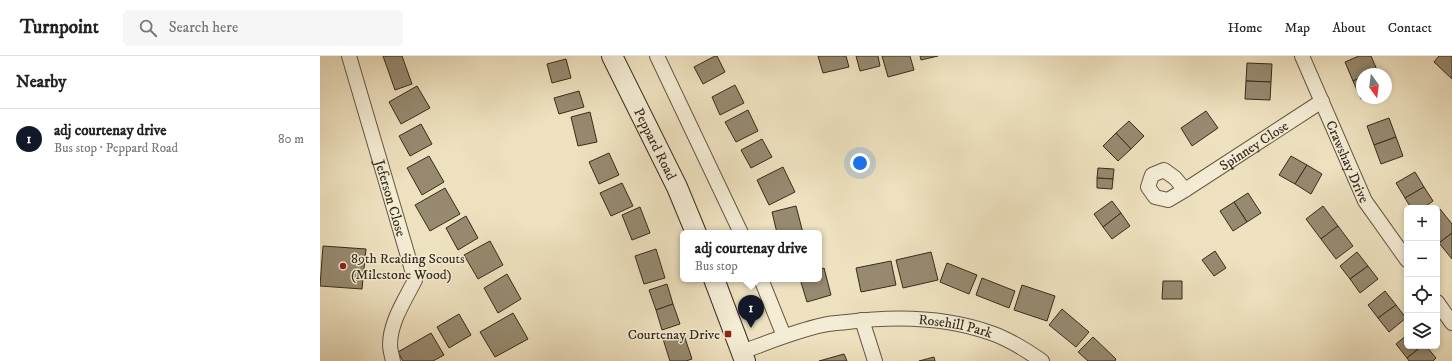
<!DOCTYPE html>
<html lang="en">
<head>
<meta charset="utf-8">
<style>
	:root { --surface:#fff; --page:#f6f6f6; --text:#222; --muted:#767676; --line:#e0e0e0; --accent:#111827 }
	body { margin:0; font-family:"IM FELL DW Pica",serif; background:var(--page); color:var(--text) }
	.controls { position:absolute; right:12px; bottom:12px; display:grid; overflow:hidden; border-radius:6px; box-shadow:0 2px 6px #0003 }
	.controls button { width:36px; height:36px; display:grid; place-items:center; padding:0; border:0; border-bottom:1px solid var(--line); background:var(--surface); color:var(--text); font:20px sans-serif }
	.compass { position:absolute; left:1036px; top:12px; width:36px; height:36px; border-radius:50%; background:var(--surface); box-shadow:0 2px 6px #0003; rotate:166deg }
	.you { position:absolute; left:540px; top:107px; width:14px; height:14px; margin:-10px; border:3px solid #fff; border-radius:50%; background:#1a73e8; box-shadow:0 0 0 6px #1a73e833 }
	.badge { display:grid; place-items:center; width:26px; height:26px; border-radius:50%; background:var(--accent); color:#fff; font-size:13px; font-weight:700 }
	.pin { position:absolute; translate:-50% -33px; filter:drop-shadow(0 1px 2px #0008) }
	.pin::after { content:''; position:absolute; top:21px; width:14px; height:12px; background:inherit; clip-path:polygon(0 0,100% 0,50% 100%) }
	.popup { position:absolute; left:360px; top:174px; width:142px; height:52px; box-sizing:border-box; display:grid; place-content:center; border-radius:6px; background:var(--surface); filter:drop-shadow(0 1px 3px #0005); font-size:13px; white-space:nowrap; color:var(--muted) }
	.popup b { font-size:15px; color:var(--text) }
	.popup::after { content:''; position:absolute; left:50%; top:100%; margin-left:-8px; border:8px solid transparent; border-top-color:var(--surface) }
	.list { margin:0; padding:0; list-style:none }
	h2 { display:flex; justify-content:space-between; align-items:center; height:52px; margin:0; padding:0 16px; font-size:17px }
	h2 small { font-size:13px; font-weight:400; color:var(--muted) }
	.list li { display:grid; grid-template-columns:26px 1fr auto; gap:12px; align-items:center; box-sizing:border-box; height:60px; padding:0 16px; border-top:1px solid var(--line) }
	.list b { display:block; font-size:15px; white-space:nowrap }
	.list p { margin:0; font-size:13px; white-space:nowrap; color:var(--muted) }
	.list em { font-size:13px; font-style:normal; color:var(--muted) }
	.icon { flex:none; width:22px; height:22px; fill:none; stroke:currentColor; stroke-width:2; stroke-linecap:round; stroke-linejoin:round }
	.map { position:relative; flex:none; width:1132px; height:305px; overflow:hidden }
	header { display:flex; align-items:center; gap:24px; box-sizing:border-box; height:56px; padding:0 20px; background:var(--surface); border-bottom:1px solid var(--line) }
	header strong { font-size:19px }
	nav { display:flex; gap:22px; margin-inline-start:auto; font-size:14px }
	.search { width:280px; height:36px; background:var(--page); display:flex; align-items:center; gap:10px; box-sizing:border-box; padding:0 14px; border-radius:6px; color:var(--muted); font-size:15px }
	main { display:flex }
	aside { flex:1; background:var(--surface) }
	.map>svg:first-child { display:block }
	.building { fill:#978a70; stroke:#382b1a }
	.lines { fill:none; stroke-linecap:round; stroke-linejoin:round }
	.street-casing { stroke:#665843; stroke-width:16 }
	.secondary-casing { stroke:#382b1a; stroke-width:22 }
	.street { stroke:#f4ecd5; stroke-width:14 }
	.secondary { stroke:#f4ecd5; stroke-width:20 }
	.poi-dot { fill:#8f2418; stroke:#f4ecd5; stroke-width:1.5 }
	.labels { text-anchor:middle; stroke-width:3; stroke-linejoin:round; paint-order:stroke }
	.street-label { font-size:14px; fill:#382b1a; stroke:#f4ecd5 }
	.poi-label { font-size:14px; fill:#382b1a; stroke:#f4ecd5; text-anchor:start }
</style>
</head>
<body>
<header>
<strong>Turnpoint</strong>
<div class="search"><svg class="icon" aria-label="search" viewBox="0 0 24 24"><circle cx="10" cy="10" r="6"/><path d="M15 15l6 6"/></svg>Search here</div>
<nav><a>Home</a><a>Map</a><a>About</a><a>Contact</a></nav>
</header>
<main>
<aside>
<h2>Nearby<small></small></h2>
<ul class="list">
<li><span class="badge">1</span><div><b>adj courtenay drive</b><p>Bus stop · Peppard Road</p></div><em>80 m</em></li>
</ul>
</aside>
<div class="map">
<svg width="1132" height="305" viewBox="0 0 1132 305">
	<rect width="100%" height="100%" fill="#eee1bf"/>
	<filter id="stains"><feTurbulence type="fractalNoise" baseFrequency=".005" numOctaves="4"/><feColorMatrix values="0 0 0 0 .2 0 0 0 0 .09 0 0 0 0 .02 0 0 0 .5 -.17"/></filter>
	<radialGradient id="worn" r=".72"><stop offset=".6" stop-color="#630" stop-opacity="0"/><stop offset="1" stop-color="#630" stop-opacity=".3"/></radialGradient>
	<g class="building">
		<path d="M63 0H82L92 28 75 34Z"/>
		<path d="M395 0H397L405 16 383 28 374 11Z"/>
		<path d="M498 0H526L529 11 503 17Z"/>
		<path d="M536 0H558L560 10 540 15Z"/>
		<path d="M562 0H590L594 14 568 21Z"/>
		<path d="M600 0H618L601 4Z"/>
		<path d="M1039 0H1051L1057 14 1049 18H1042V21L1033 25 1025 6Z"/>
		<path d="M1119 0H1132V23L1114 6Z"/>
		<path d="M246 3 251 22 232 27 227 8Z"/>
		<path d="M927 7 952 8 951 26 926 25Z"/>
		<path d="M1042 21V42H1044L1041 43 1033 25Z"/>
		<path d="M926 25 951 26 950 44 925 43Z"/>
		<path d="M415 29 424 47 400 59 392 41Z"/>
		<path d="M97 30 110 52 81 68 69 46Z"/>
		<path d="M259 35 264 51 239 58 234 42Z"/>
		<path d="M428 54 438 75 416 86 405 66Z"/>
		<path d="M886 55 898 72 872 90 861 72Z"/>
		<path d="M270 56 277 86 258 90 251 61Z"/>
		<path d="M1069 62 1076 81 1054 89 1047 70Z"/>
		<path d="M809 65 824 80 811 93 796 77Z"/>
		<path d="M101 68 112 88 90 100 79 80Z"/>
		<path d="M796 77 811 93 798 105 783 90Z"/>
		<path d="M1076 81 1083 100 1061 108 1054 89Z"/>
		<path d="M442 83 452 101 431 112 421 94Z"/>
		<path d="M289 97 299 119 279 128 269 106Z"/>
		<path d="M109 100 124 126 102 139 87 112Z"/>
		<path d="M971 100 987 109 975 128 959 119Z"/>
		<path d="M987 109 1002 118 991 138 975 128Z"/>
		<path d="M463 111 475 136 449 149 437 124Z"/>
		<path d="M778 112 794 113 793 123 777 122Z"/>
		<path d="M1095 116 1104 131 1085 142 1076 127Z"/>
		<path d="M777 122 793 123 792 133 777 132Z"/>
		<path d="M302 127 313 150 291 160 280 137Z"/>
		<path d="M1104 131 1113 145 1103 152H1091L1085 142Z"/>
		<path d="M125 132 140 158 110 175 95 149Z"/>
		<path d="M928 137 941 157 927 166 914 146Z"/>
		<path d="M792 145 801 157 783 171 774 158Z"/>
		<path d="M914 146 927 166 913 175 900 155Z"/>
		<path d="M476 150 483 177H457L452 156Z"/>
		<path d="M1003 150 1018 170 1001 183 986 163Z"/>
		<path d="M320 151 330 177 312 184 302 159Z"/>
		<path d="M1120 153 1132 168V177L1119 187 1117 184V156Z"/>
		<path d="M801 157 810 170 792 183 783 171Z"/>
		<path d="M146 160 158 182 138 194 126 172Z"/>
		<path d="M1018 170 1033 190 1016 203 1001 183Z"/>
		<path d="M1132 177V203L1119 187Z"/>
		<path d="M170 185 183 209 158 223 144 199Z"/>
		<path d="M3 190 46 193 42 233 0 230Z"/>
		<path d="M336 193 345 222 324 228 315 200Z"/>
		<path d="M895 195 906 212 894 220 882 204Z"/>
		<path d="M611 196 618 224 583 232 576 204Z"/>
		<path d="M1037 196 1048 210 1030 223 1020 210Z"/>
		<path d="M571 205 576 229 541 236 536 212Z"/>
		<path d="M627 207 657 219 649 238 620 226Z"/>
		<path d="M1048 210 1058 223 1040 237 1030 223Z"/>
		<path d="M504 212 511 239 487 246 480 223H499V214Z"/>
		<path d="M187 218 201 243 178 257 164 232Z"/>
		<path d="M662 222 695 235 689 252 656 239Z"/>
		<path d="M843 225H862V243H842Z"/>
		<path d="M347 228 353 248 336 254 329 234Z"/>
		<path d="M702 229 735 240 727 265 694 254Z"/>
		<path d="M1065 235 1076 249 1058 262 1048 249Z"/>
		<path d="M353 248 360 268 342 274 336 254Z"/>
		<path d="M1076 249 1086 262 1069 276 1058 262Z"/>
		<path d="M742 253 769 276 756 291 729 269Z"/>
		<path d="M193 257 208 283 175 301 160 276Z"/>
		<path d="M139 258 151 279 129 292 117 271Z"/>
		<path d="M363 276 372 303 366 305H350L343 283Z"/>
		<path d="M111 277 124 299 113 305H83L78 296Z"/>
		<path d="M1087 279V290H1102L1087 302 1076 288Z"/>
		<path d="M773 281 796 303 795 305H768L758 296Z"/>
		<path d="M1102 290H1106L1116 302 1113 305H1089L1087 302Z"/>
		<path d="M524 298 527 305H499Z"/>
		<path d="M614 301 615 305H599Z"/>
	</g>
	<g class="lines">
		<g class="street-casing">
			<g id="street">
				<path id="s1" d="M29 0 95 224C85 244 70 266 70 289 70 294 72 300 73 305"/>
				<path d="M337 0 421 177"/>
				<path id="s2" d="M982 0 1045 145 1087 204"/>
				<path id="s3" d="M865 134 855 122 844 114 832 119 828 131 835 141 848 144 865 134 1002 45"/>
				<path d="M441 223 464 280"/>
				<path d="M1117 246 1132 267"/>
				<path d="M542 264 555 305"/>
				<path id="s4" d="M422 296C449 286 475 275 503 269 511 267 519 267 527 266 574 260 626 261 671 277 689 283 706 294 722 305"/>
			</g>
		</g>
		<g class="secondary-casing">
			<g id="secondary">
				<path id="s5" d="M292 0 357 131 376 177"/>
				<path d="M394 223 425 305"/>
			</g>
		</g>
		<use href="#street" class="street"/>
		<use href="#secondary" class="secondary"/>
	</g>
	<g class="poi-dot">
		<circle cx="23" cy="210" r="4"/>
		<rect x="404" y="274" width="8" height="8" rx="2"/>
	</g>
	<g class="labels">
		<g class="street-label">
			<text dy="5" stroke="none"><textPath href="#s5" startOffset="98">Peppard Road</textPath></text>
			<text dy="5" stroke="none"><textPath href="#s3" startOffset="182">Spinney Close</textPath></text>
			<text dy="5" stroke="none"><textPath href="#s2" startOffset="115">Crawshay Drive</textPath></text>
			<text dy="5" stroke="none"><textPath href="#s1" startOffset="148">Jeferson Close</textPath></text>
			<text dy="5" stroke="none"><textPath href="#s4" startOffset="219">Rosehill Park</textPath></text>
		</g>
		<g class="poi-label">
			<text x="31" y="207">89th Reading Scouts<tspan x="31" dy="16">(Milestone Wood)</tspan></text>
			<text x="400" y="283" text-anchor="end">Courtenay Drive</text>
		</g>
	</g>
	<rect width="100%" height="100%" filter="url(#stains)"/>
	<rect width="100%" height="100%" fill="url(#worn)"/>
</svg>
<div class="controls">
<button>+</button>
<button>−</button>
<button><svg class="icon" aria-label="locate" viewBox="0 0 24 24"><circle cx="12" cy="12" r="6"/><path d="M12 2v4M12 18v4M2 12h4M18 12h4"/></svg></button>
<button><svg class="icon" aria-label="layers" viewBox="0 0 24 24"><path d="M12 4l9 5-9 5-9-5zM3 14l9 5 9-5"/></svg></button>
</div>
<svg class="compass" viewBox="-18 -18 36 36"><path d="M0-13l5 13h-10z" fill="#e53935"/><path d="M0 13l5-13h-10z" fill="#767676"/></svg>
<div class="you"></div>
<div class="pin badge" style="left:431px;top:272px">1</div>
<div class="popup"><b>adj courtenay drive</b>Bus stop</div>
</div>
</main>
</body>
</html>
